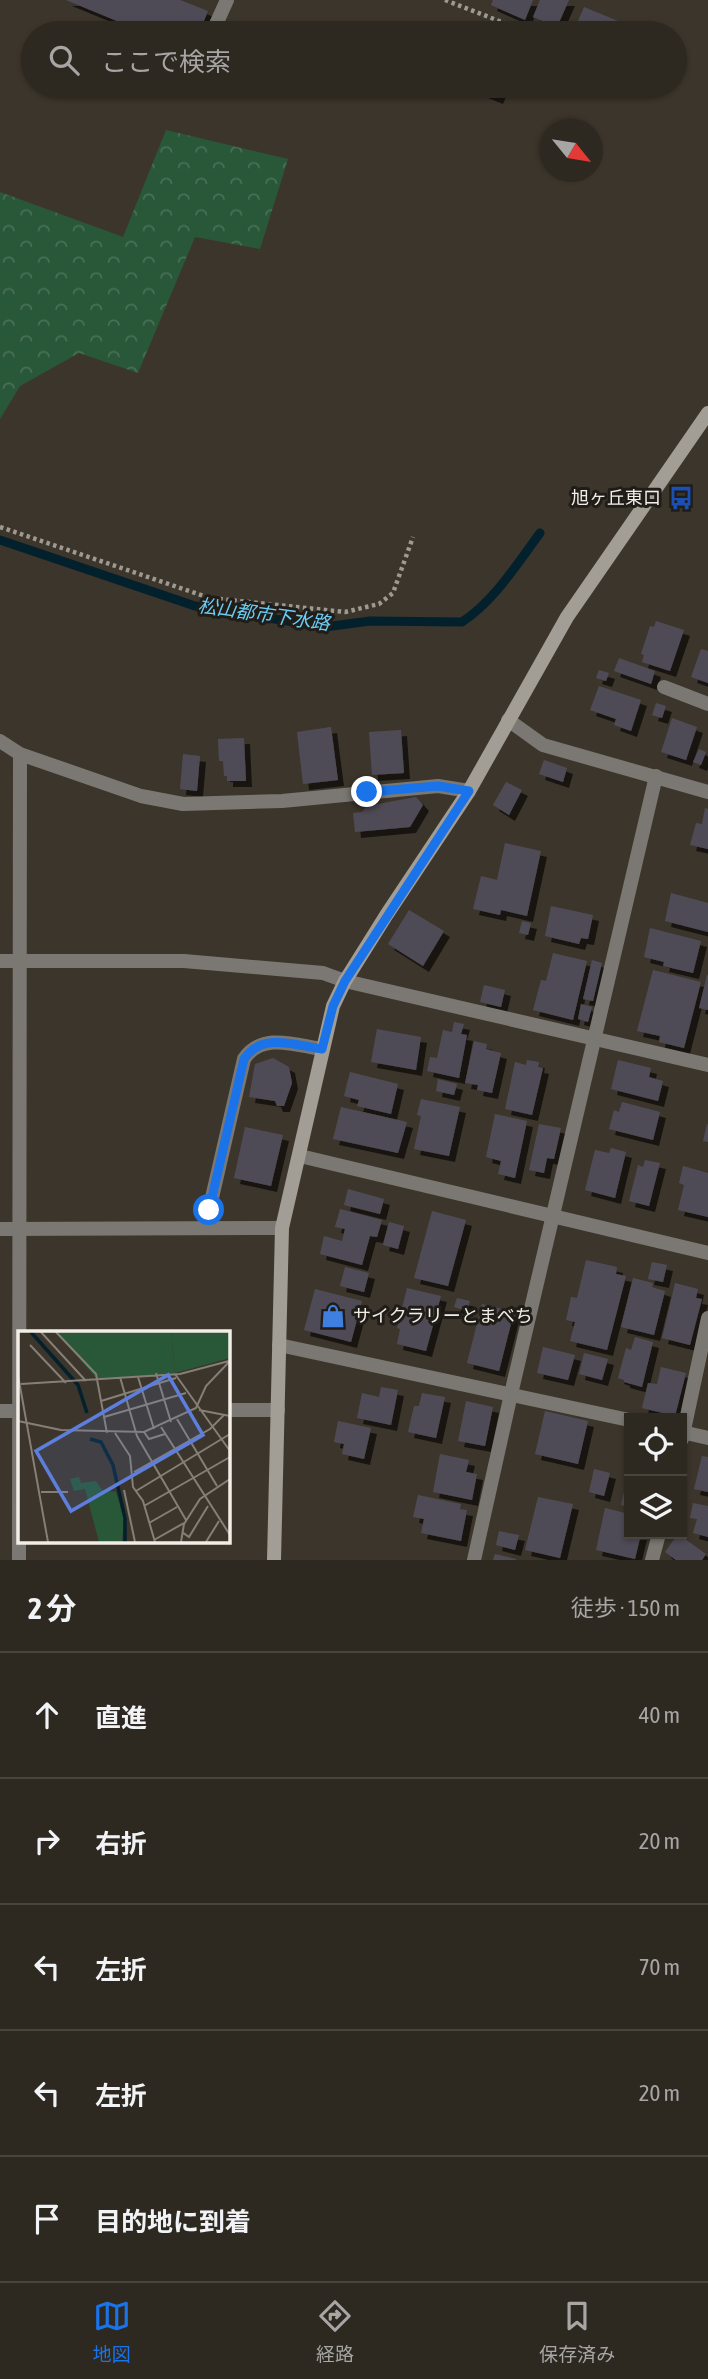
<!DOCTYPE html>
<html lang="ja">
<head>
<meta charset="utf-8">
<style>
	:root { --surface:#2d2820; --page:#39342d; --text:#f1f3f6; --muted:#a7a6a5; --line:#48443e; --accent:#1a73e8 }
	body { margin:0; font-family:"Asap Condensed","Noto Sans JP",sans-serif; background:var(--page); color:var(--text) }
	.controls { position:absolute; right:21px; bottom:21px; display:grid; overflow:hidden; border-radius:0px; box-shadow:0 2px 5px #0004 }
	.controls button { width:63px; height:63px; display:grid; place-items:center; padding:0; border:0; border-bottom:2px solid var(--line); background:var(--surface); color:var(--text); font:35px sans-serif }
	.compass { position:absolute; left:540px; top:119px; width:63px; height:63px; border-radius:50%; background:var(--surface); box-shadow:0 2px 5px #0004; rotate:120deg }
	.stop { position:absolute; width:21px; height:21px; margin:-16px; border:5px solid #1a73e8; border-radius:50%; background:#fff }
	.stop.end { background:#1a73e8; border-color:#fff; box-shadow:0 2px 7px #0008 }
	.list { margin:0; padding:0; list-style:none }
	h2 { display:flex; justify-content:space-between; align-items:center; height:91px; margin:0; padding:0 28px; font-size:30px }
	h2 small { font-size:23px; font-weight:400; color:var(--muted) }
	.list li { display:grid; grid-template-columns:46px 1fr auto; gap:21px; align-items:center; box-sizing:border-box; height:126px; padding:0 28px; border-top:2px solid var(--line) }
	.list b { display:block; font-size:26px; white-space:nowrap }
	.list em { font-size:23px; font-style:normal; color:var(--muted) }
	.icon { flex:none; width:38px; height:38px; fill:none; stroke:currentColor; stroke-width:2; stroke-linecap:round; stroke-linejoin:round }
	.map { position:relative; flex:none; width:708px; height:1560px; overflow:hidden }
	.search { position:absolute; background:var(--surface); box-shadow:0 2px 5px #0004; left:21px; right:21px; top:21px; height:77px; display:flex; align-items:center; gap:18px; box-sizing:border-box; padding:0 24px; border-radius:38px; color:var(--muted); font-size:26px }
	.sheet { height:721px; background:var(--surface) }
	nav { display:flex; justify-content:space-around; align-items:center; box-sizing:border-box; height:98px; border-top:2px solid var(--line); background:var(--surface); font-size:19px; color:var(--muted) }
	nav a { display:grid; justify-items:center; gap:4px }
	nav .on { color:var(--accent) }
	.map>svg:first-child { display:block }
	.forest { fill:url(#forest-crowns) }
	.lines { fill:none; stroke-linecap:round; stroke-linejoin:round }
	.stream { stroke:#02212d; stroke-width:9 }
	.building { fill:#504c57; filter:url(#shadow) }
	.path { stroke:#9e9991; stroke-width:4.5; stroke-dasharray:3.5 3.5; stroke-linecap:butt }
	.street { stroke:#7b7873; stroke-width:14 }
	.secondary { stroke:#a29d95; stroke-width:14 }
	.route { stroke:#1a73e8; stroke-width:9 }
	.labels { text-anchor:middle; stroke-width:6; stroke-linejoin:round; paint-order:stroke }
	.poi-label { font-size:18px; fill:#f2eee7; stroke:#201d18; text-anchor:end }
	.water-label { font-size:19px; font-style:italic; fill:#6accf4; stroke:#201d18 }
	.inset-river { fill:none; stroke:#02212d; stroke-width:3.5 }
	.inset-road { fill:none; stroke:#857f76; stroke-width:2 }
	.view { fill:#5d7edc; fill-opacity:0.15; stroke:#5d7edc; stroke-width:3.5 }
	.inset-edge { fill:none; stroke:#f2eee7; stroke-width:3.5 }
</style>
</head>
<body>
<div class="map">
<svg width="708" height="1560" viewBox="0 0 708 1560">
	<defs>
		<pattern id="forest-crowns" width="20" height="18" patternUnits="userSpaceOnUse" patternTransform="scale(1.75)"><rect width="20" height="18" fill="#295839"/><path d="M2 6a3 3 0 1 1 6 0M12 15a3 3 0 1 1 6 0" fill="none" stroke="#487056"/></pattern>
		<filter id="shadow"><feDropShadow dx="6" dy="6" stdDeviation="0" flood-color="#0009"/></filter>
	</defs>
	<rect width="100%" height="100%" fill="#3c352b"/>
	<path class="forest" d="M166 130 288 159 260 249 195 237 138 373 79 353 20 386 0 419V192L123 237Z"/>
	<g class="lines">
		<path class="stream" d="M0 540 195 606 212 609 325 627 370 621 462 622C494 601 517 564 540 533"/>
	</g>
	<g class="building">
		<path d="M66 0H180L208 11 199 33H146Z"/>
		<path d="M493 0H533L525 20 491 5Z"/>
		<path d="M540 0H569L557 27 533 17Z"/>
		<path d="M584 7 647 33H573Z"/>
		<path d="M467 86H510L508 92 501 89 497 98Z"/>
		<path d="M656 621 684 630 670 671 642 662 644 655 641 654 650 626 654 627Z"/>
		<path d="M701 649 708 651V683L691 677Z"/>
		<path d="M619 658 655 671 651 684 614 671Z"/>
		<path d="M599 670 609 673 606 681 596 678Z"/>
		<path d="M599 686 641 700 631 731 614 725 616 719 590 710Z"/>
		<path d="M656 703 666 706 662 718 652 715Z"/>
		<path d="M672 718 697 727 686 760 661 752Z"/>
		<path d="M331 727 338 780 303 784 297 732Z"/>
		<path d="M401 730 404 773 372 775 369 732Z"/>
		<path d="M244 738 246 781H227V776H224L223 761H219L218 739Z"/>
		<path d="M699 749 706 752 701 765 693 762Z"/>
		<path d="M183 754 200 756 197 791 180 789Z"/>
		<path d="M544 760 567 768 563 782 539 774Z"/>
		<path d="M506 782 522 790 509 815 493 805Z"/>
		<path d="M416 797 423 805 410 827 355 832 353 813 362 812 367 806Z"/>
		<path d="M705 808 708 809V849L690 845 696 823 702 824Z"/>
		<path d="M505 843 541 851 527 916 501 910 500 915 473 909 481 876 497 880Z"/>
		<path d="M671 893 708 903V932L665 921Z"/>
		<path d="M551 906 593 915 588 939 581 938 579 944 545 936Z"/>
		<path d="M409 910 444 931 423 966 388 944Z"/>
		<path d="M522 921 531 923 528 935 519 933Z"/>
		<path d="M650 928 701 941 693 973 663 966 664 962 644 957Z"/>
		<path d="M553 953 587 961 573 1020 533 1010 541 980 546 981Z"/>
		<path d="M592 960 602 963 593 1001 583 999Z"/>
		<path d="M653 970 701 982 684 1048 659 1042 660 1036 637 1031Z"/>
		<path d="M707 975H708V1010L699 1008Z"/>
		<path d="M484 985 505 990 501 1007 480 1002Z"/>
		<path d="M581 1004 592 1007 588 1022 578 1019Z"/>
		<path d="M454 1022 464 1024 461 1034 467 1035 459 1078 427 1071 430 1057 437 1058 443 1030 452 1032Z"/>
		<path d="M377 1029 421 1037 416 1070 371 1062Z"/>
		<path d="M474 1041 487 1044 486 1049 501 1053 492 1093 477 1090 478 1085 465 1083Z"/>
		<path d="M273 1058 289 1067 292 1083 284 1106H277L275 1101 249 1097 255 1064Z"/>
		<path d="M527 1060 539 1062 538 1067 543 1068 532 1115 505 1109 515 1062 526 1065Z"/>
		<path d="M618 1060 651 1068 649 1077 663 1081 658 1101 611 1089Z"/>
		<path d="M350 1072 398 1084 391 1114 357 1106 359 1100 344 1096Z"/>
		<path d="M438 1079 457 1084 454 1095 436 1091Z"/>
		<path d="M421 1099 460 1107 449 1156 414 1149 421 1116 417 1115Z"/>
		<path d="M622 1102 660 1112 653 1140 609 1129 614 1110 619 1112Z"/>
		<path d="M341 1107 407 1122 398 1153 333 1139Z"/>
		<path d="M495 1114 527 1121 515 1178 498 1174 501 1161 486 1157Z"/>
		<path d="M539 1124 561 1128 554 1159 547 1158 544 1173 529 1170Z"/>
		<path d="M707 1124 708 1125V1142L703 1141Z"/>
		<path d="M245 1127 283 1135 271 1186 234 1178Z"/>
		<path d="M611 1148 626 1152 615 1198 585 1190 595 1150 609 1153Z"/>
		<path d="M645 1160 660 1163 649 1206 629 1201 638 1165 643 1167Z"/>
		<path d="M683 1166 708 1173V1217L678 1210 684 1185 679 1183Z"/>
		<path d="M348 1189 384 1199 380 1214 344 1205Z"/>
		<path d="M340 1209 382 1220 377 1237 370 1236 362 1265 320 1254 324 1236 342 1241 345 1229 335 1227Z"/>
		<path d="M432 1211 466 1220 448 1286 414 1278Z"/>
		<path d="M389 1222 404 1226 398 1249 383 1245Z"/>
		<path d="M586 1260 617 1267 616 1274 626 1276 607 1350 570 1341 575 1322 566 1320 571 1297 577 1298Z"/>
		<path d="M652 1262 667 1265 663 1282 648 1279Z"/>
		<path d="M345 1267 369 1273 364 1292 340 1286Z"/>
		<path d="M633 1278 653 1283 652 1287 665 1291 654 1335 621 1327Z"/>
		<path d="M675 1283 698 1289 696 1298 702 1299 690 1345 662 1338Z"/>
		<path d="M407 1288 441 1296 426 1351 397 1344 400 1329 397 1328Z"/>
		<path d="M315 1289 362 1301 351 1342 304 1330Z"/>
		<path d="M457 1298 470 1301 467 1311 454 1307Z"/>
		<path d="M482 1304 514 1312 499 1371 467 1363Z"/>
		<path d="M635 1337 653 1342 642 1387 624 1382V1380L618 1378 626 1348 631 1350Z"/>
		<path d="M543 1347 575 1355 568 1380 537 1373Z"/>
		<path d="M584 1353 608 1359 602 1380 579 1374Z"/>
		<path d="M661 1367 686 1373 675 1416 642 1408 648 1383 657 1384Z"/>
		<path d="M381 1387 398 1390 391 1425 357 1418 362 1393 379 1397Z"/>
		<path d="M422 1393 445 1397 436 1438 408 1432 414 1406H419Z"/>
		<path d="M466 1401 493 1407 485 1446 458 1441Z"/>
		<path d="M545 1411 588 1421 578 1464 535 1454Z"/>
		<path d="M338 1421 371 1428 364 1459 342 1454 344 1444 334 1442Z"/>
		<path d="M440 1454 469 1460 466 1472 477 1474 472 1500 433 1492Z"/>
		<path d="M702 1456 708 1457V1492L694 1489Z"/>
		<path d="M594 1469 610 1473 604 1496 589 1492Z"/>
		<path d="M624 1492 629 1494V1507L621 1505Z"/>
		<path d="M418 1495 461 1504 460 1509 467 1510 461 1541 421 1533 424 1519 413 1517Z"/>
		<path d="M538 1497 573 1504 560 1558 525 1550Z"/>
		<path d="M693 1503 708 1506V1537L693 1533 697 1519 690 1518Z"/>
		<path d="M605 1508 629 1514V1534H641L635 1559 596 1550Z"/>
		<path d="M499 1531 519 1535 515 1550 496 1545Z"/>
		<path d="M678 1534 706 1554 702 1560H676L665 1552Z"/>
		<path d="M495 1554 516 1559V1560H493Z"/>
	</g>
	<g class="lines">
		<g class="path">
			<path d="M445 0 530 33"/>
			<path d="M0 527 210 598 345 612 379 604 393 593 413 537"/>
		</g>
		<g class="street">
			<path d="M212 33 227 0"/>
			<path d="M664 687 708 704"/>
			<path d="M508 720 543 745 708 792"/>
			<path d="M0 741 20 754 141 796 183 804 282 801 438 786 469 791"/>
			<path d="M0 961H184L323 973 345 981 708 1065"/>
			<path d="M300 1156 708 1253"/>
			<path d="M205 1228 244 1059C262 1032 295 1045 322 1049"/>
			<path d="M0 1229 282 1228"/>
			<path d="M279 1345 629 1420"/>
			<path d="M228 1410H278"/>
			<path d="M0 1411H19"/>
			<path d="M682 1432 708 1438"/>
			<path d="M682 1439 708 1318"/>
			<path d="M19 1560 20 754"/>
			<path d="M474 1560 511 1394 656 776"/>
			<path d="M652 1560 659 1534"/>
		</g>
		<path class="secondary" d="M274 1560 282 1228 333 1006 345 981 387 914 469 791 567 617 708 413"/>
	</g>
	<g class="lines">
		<path class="route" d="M209 1210 244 1059C262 1032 295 1045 322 1049L333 1006 345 981 469 791 438 786 367 792"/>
	</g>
	<defs>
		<g id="bus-bare" transform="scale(1.89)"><path d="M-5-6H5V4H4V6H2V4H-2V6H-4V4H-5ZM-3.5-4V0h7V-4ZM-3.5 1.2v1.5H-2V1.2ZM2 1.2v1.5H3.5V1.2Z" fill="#1a4fb4" stroke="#201d18" stroke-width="2.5" paint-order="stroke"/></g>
		<g id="shop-bare" transform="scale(1.89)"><path d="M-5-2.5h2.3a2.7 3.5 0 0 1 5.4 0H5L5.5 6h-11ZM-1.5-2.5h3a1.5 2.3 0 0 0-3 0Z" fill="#3f7fe0" stroke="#201d18" stroke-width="2.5" paint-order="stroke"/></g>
	</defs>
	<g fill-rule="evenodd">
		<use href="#bus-bare" x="681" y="498"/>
		<use href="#shop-bare" x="333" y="1316"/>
	</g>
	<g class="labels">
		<g class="poi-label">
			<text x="661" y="504">旭ヶ丘東口</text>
			<text x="353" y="1322" text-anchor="start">サイクラリーとまべち</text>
		</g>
		<g class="water-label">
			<text transform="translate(264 614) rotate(8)" y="7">松山都市下水路</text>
		</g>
	</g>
	<g transform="translate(18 1331)">
		<rect width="212" height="212" fill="#3c352b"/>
		<path d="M61 146 63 152 78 150 84 159 98 161 106 188 104 211H81L67 158 56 160 52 148Z" fill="#295839"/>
		<path d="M153 0H212V27L157 42Z" fill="#295839"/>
		<path d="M37 0H153L157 43 80 49Z" fill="#295839"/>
		<path class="inset-river" d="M12 0 60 54 69 82M72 108 83 111 95 134 107 187V211"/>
		<path class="inset-road" d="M22 0 68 50M37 0 78 43 89 102M12 14 48 52M138 42 153 91M157 43 212 120M0 44 30 211M102 46 119 105 168 189M120 46 136 98M3 53 162 43 211 30M83 70 158 47M181 79 212 85M86 86 168 62M159 88 199 155M0 90 43 99 126 101 178 77 188 55 212 30M143 96 212 204M126 101 131 108 147 103M97 102 112 125 115 156 125 170 137 211M116 141 192 98 206 84M106 159 117 211M118 160 212 103M23 161H50M126 175 212 126M131 192 159 176M164 201 171 206 190 175M136 209 166 192M163 211 166 193 182 168 212 148M188 211 201 190"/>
		<path class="view" d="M150 44 185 104 53 180 18 120Z"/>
		<rect width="212" height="212" class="inset-edge"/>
	</g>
</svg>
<div class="controls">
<button><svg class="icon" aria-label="locate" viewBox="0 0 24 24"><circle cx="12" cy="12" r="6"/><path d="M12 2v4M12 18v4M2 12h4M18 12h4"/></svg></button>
<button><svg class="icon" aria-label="layers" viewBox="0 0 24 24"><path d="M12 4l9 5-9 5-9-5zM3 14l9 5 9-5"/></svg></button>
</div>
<svg class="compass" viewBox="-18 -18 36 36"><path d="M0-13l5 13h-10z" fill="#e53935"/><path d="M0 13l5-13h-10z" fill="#a7a6a5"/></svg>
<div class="stop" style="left:209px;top:1210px"></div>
<div class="stop end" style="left:367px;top:792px"></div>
<div class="search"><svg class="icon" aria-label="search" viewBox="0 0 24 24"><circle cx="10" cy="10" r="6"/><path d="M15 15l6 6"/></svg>ここで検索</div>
</div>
<section class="sheet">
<h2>2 分<small>徒歩 · 150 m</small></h2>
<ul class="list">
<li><svg class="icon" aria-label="ahead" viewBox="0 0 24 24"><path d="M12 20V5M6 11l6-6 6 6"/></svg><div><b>直進</b></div><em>40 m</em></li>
<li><svg class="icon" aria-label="right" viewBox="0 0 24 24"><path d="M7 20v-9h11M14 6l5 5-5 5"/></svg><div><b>右折</b></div><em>20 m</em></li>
<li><svg class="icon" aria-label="left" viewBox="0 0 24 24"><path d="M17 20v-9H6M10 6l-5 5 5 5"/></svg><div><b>左折</b></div><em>70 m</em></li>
<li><svg class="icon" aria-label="left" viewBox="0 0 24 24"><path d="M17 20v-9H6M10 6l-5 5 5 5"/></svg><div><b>左折</b></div><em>20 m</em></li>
<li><svg class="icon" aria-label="arrive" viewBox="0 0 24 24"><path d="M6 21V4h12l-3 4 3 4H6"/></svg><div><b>目的地に到着</b></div></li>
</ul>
</section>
<nav>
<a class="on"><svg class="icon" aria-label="map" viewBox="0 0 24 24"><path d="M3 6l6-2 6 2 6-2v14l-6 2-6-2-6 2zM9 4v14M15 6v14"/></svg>地図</a>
<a><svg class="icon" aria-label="directions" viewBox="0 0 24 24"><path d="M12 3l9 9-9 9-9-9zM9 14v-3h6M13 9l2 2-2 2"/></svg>経路</a>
<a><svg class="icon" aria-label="saved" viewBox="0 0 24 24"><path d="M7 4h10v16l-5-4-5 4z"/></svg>保存済み</a>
</nav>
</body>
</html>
